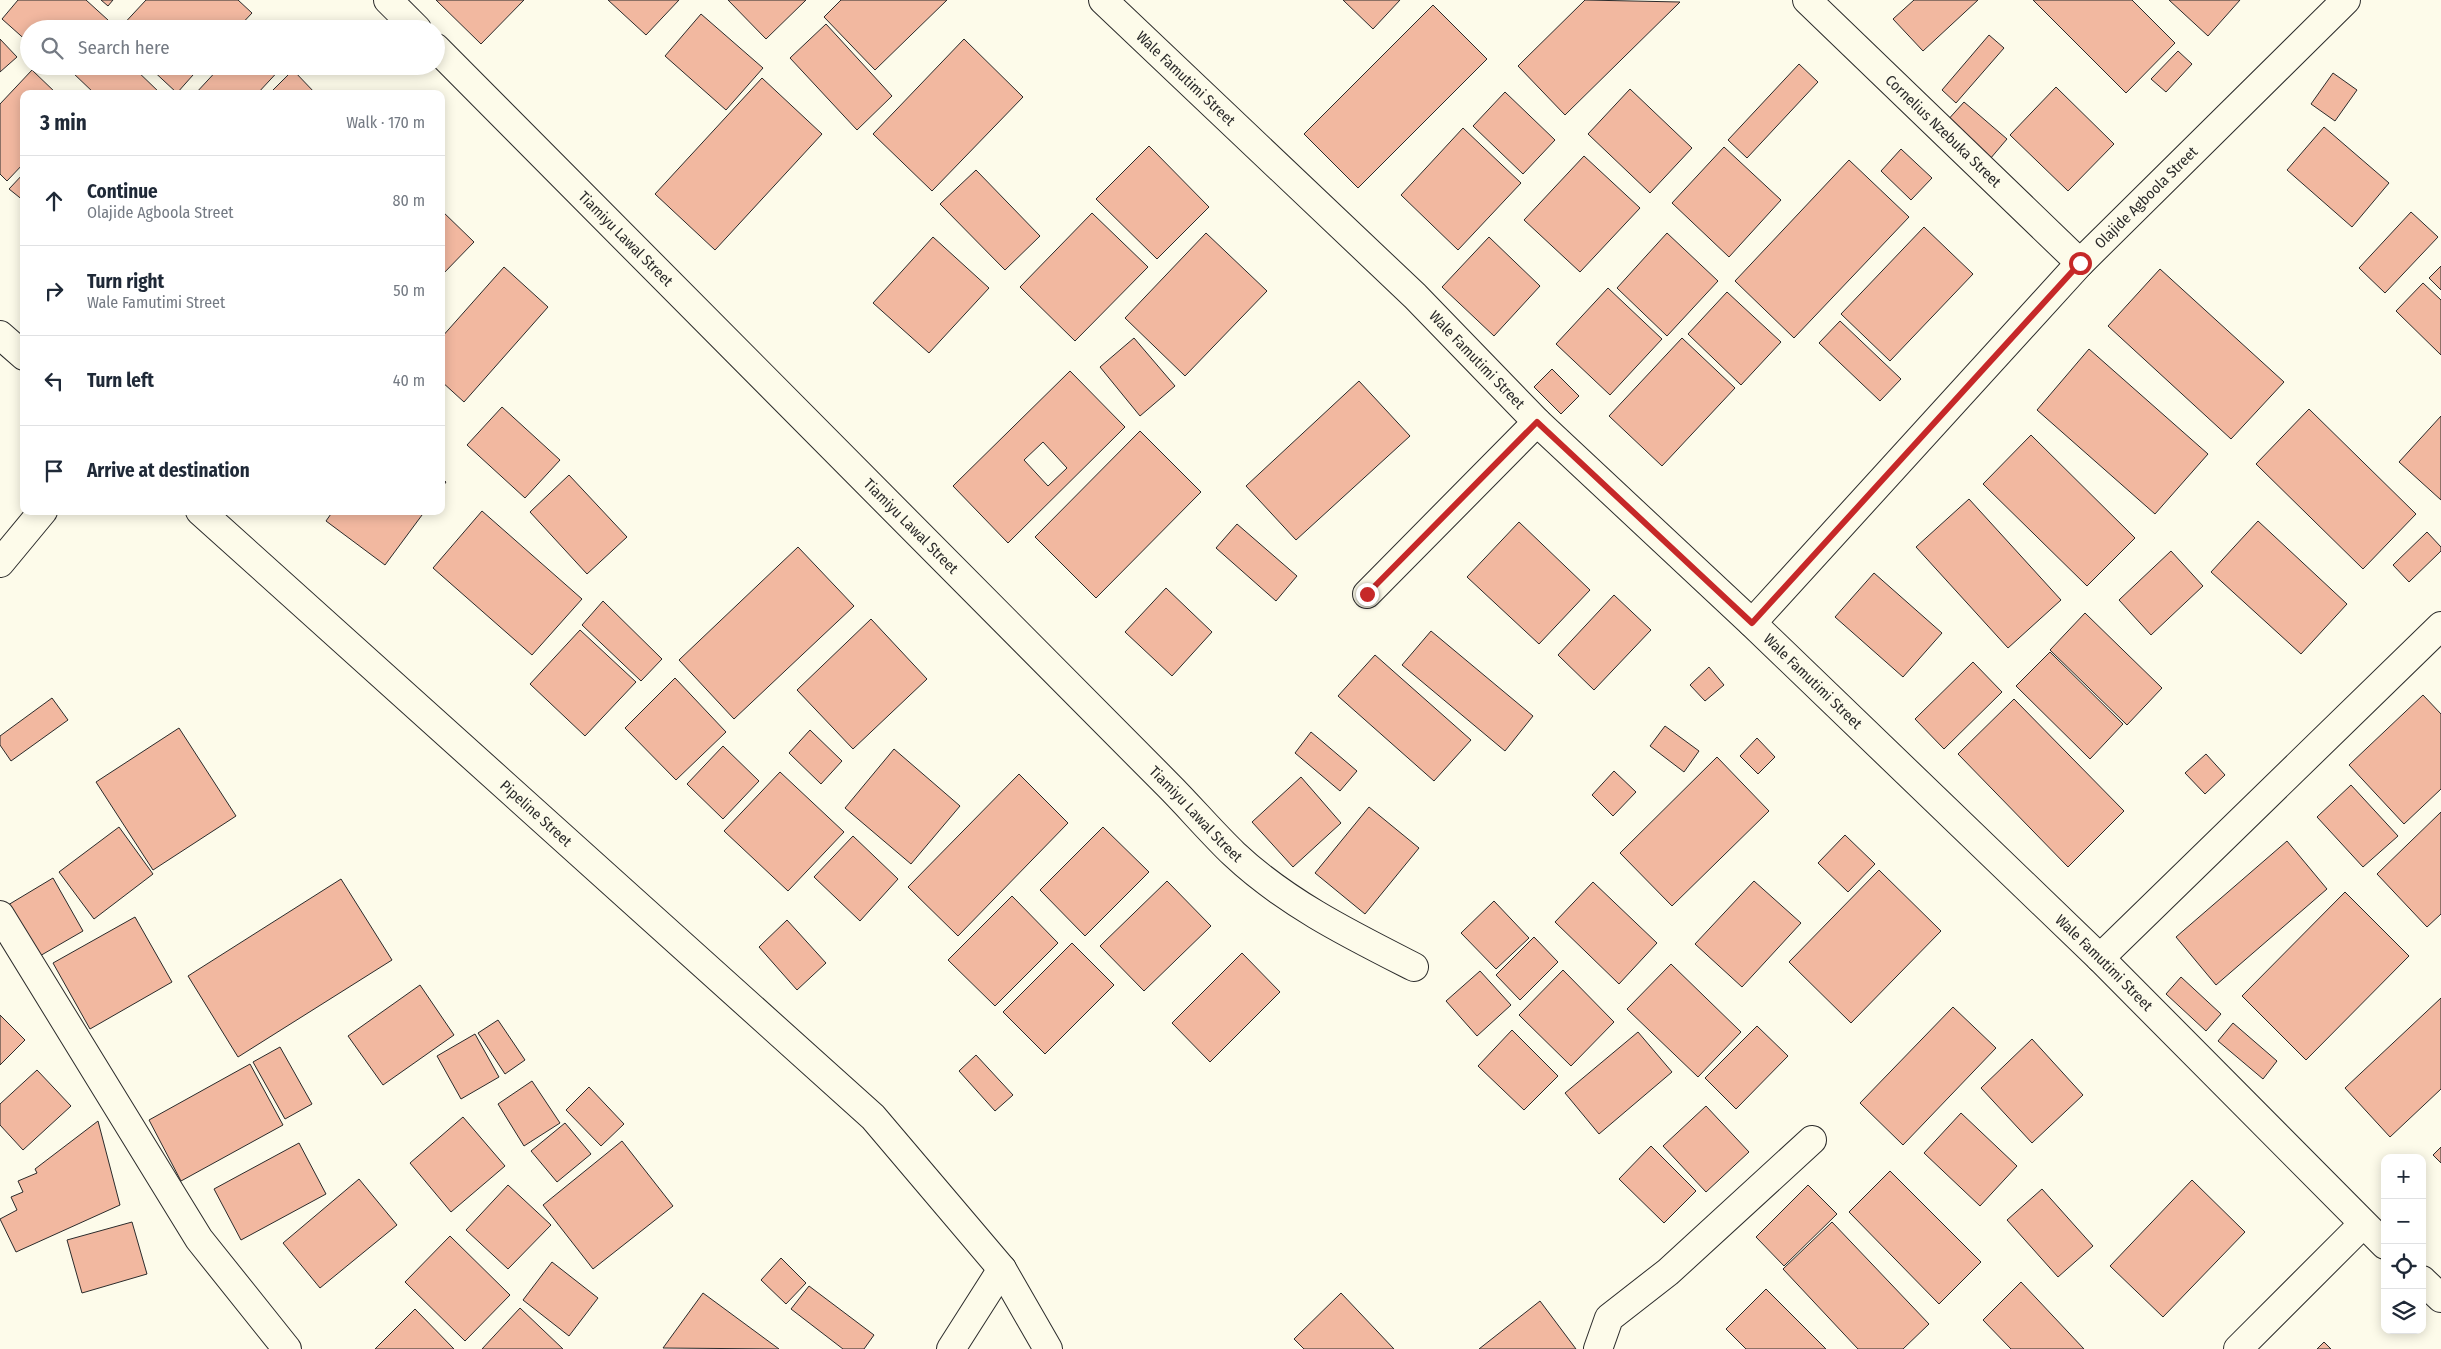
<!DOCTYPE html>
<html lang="en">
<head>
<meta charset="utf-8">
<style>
	:root { --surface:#fff; --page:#f6f6f7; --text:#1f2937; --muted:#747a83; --line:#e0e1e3 }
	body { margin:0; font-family:"Fira Sans Condensed",sans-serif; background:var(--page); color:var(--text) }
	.controls { position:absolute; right:15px; bottom:15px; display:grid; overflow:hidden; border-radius:10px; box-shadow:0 2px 12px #0003 }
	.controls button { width:45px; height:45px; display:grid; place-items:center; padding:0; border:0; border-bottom:1px solid var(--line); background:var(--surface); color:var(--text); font:25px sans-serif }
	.stop { position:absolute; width:15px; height:15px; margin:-11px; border:4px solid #c62828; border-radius:50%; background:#fff }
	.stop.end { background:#c62828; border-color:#fff; box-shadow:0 1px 5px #0008 }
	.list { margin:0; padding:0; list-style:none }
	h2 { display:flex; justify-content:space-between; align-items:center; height:65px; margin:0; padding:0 20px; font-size:21px }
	h2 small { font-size:16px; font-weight:400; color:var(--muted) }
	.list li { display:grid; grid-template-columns:32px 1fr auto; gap:15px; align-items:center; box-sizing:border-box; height:90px; padding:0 20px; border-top:1px solid var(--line) }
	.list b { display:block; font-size:19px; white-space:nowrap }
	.list p { margin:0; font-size:16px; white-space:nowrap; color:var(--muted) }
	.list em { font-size:16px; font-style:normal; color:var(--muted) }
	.icon { flex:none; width:28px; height:28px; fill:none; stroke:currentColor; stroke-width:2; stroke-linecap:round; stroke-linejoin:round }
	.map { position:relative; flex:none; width:2441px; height:1349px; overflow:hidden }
	.search { position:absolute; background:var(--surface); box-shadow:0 2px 12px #0003; left:20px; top:20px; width:425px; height:55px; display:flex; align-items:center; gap:12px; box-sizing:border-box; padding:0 18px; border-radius:28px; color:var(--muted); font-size:19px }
	.panel { position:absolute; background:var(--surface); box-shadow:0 2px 12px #0003; left:20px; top:90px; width:425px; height:425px; border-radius:10px }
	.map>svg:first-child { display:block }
	.building { fill:#f2b8a0; stroke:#2b2b2b; fill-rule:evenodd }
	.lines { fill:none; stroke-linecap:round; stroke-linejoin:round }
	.minor-casing { stroke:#2b2b2b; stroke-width:30 }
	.minor { stroke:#fdfbea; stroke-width:28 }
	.route { stroke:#c62828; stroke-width:6 }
	.labels { text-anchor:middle; stroke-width:4; stroke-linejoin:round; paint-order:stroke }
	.street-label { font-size:15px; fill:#2b2b2b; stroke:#fdfbea }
</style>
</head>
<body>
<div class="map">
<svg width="2441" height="1349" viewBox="0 0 2441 1349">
	<rect width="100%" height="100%" fill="#fdfbea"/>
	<g class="building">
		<path d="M18 0H86L108 20 101 29H29V43L2 19Z"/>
		<path d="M101 0H113L108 6Z"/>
		<path d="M146 0H238L252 13 237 29H119Z"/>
		<path d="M436 0H524L481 44Z"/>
		<path d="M608 0H679L646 35Z"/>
		<path d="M728 0H806L766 39Z"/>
		<path d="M841 0H947L875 70 824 17Z"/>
		<path d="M1343 0H1400L1373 29Z"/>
		<path d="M1585 0 1680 2 1565 115 1518 66Z"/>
		<path d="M1914 0H1978L1923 51 1893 19Z"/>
		<path d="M2033 0H2132L2175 43 2126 93Z"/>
		<path d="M2169 0H2240L2208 36Z"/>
		<path d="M1433 5 1487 59 1358 188 1304 134Z"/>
		<path d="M701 14 763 68 726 110 665 56Z"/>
		<path d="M826 24 892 96 857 130 790 58Z"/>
		<path d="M1989 35 2004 48 1956 103 1942 90Z"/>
		<path d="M0 39 17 57 0 72Z"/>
		<path d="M964 39 1023 97 932 191 873 134Z"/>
		<path d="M2178 51 2192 64 2166 92 2151 79Z"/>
		<path d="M1799 64 1818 82 1747 158 1728 140Z"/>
		<path d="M55 66H68L62 73Z"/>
		<path d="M78 66H132L161 94H95L72 72Z"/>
		<path d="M148 66H201L177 93Z"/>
		<path d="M221 66H283L257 94H195Z"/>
		<path d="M32 70 57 94H24V163L7 181 0 174V104Z"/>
		<path d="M293 70 316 94H269Z"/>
		<path d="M2333 73 2357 90 2335 121 2311 104Z"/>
		<path d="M762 78 822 134 715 250 655 194Z"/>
		<path d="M2056 87 2114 144 2068 191 2010 135Z"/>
		<path d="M1630 89 1692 148 1650 193 1588 134Z"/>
		<path d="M1505 92 1555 140 1523 174 1473 126Z"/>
		<path d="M1964 102 2007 139 1990 159 1946 122Z"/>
		<path d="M2324 127 2389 183 2352 227 2287 170Z"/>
		<path d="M1463 128 1521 183 1458 250 1401 195Z"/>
		<path d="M1149 146 1209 207 1157 259 1096 199Z"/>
		<path d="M1724 147 1781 200 1729 257 1672 203Z"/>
		<path d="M1901 149 1932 178 1911 200 1881 171Z"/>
		<path d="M1584 156 1640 208 1580 272 1524 220Z"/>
		<path d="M1849 160 1909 217 1794 338 1735 281Z"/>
		<path d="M976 170 1040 236 1005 270 940 204Z"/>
		<path d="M24 173V201L9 189Z"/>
		<path d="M441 210 474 242 441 276Z"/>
		<path d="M2411 212 2438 237 2385 293 2359 268Z"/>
		<path d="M1092 213 1148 267 1075 341 1020 287Z"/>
		<path d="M1924 227 1973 274 1890 361 1841 314Z"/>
		<path d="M1206 233 1267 291 1185 376 1125 318Z"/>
		<path d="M1667 233 1718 281 1667 336 1617 288Z"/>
		<path d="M933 237 989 288 929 353 873 303Z"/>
		<path d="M1489 237 1540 286 1494 336 1442 287Z"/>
		<path d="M2441 266V290L2429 278Z"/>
		<path d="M504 267 548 307 464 402 441 381V338Z"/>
		<path d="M2160 269 2284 382 2231 439 2108 326Z"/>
		<path d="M2423 283 2441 300V355L2396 311Z"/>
		<path d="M1608 288 1662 339 1610 395 1556 344Z"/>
		<path d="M1727 292 1781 342 1741 385 1688 334Z"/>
		<path d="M1840 321 1901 379 1880 401 1819 343Z"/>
		<path d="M1134 338 1175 386 1140 416 1100 367Z"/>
		<path d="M1682 338 1735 388 1662 466 1609 416Z"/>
		<path d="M2089 349 2208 454 2155 514 2037 410Z"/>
		<path d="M1552 369 1579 396 1561 414 1534 387Z"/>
		<path d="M1070 371 1125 427 1008 543 953 486ZM1043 442 1067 468 1048 486 1024 460Z"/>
		<path d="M1359 381 1410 436 1296 540 1246 486Z"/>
		<path d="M502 407 560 460 525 498 467 445Z"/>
		<path d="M2309 409 2416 514 2363 569 2256 464Z"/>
		<path d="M2441 416V500L2399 462Z"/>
		<path d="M1140 431 1201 492 1096 598 1035 537Z"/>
		<path d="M2031 435 2135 538 2087 586 1983 484Z"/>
		<path d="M569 475 627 537 587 574 530 512Z"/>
		<path d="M441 478 446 482 441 489Z"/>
		<path d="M1969 499 2061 600 2008 648 1916 547Z"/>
		<path d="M333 511H425L385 565 326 521Z"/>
		<path d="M482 511 582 599 532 655 433 568Z"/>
		<path d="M2258 521 2347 604 2301 654 2211 572Z"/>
		<path d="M1519 522 1590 590 1539 644 1467 577Z"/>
		<path d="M1237 524 1297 576 1276 601 1216 548Z"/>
		<path d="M2427 532 2441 547V551L2409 582 2393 565Z"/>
		<path d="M798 547 854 606 734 719 679 660Z"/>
		<path d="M2171 551 2203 586 2151 635 2119 600Z"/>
		<path d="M1874 573 1942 633 1903 677 1835 617Z"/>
		<path d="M1166 588 1212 632 1172 676 1125 632Z"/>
		<path d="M1614 595 1651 630 1594 690 1558 655Z"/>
		<path d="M603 601 662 659 641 681 582 625Z"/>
		<path d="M2085 613 2162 688 2127 725 2050 650Z"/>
		<path d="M871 619 927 679 853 749 797 690Z"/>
		<path d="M580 630 636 682 585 736 530 684Z"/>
		<path d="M1431 631 1533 716 1505 751 1402 665Z"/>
		<path d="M2050 652 2123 724 2090 759 2016 686Z"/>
		<path d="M1375 655 1471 740 1434 781 1338 696Z"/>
		<path d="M1973 662 2002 692 1944 749 1915 719Z"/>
		<path d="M1709 667 1724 685 1705 701 1690 685Z"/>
		<path d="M675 678 726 732 676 780 625 728Z"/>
		<path d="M2423 695 2441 714V789L2404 824 2349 765Z"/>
		<path d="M52 698 68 720 11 761 0 745V736Z"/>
		<path d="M2014 699 2124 811 2068 867 1958 754Z"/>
		<path d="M1665 726 1699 751 1684 772 1650 746Z"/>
		<path d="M179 728 236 816 153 870 96 782Z"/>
		<path d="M810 730 842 761 821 784 789 753Z"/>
		<path d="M1311 732 1357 771 1340 791 1295 753Z"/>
		<path d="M1757 738 1775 757 1758 774 1740 756Z"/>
		<path d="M723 746 759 781 723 819 687 784Z"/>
		<path d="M894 749 960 806 911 864 845 808Z"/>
		<path d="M2206 754 2225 775 2205 794 2185 773Z"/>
		<path d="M1717 757 1769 811 1672 906 1620 853Z"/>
		<path d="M1614 771 1636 792 1613 816 1592 795Z"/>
		<path d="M780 772 844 832 788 891 724 831Z"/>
		<path d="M1019 774 1068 823 958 936 908 887Z"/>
		<path d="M1301 777 1341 823 1293 867 1252 822Z"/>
		<path d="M2351 785 2398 836 2363 867 2317 817Z"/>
		<path d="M1369 807 1419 848 1365 914 1315 873Z"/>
		<path d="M2441 812V914L2427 927 2377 874Z"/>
		<path d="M119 827 153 874 94 919 59 872Z"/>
		<path d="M1103 827 1149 872 1085 936 1040 890Z"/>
		<path d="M1845 835 1875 864 1848 892 1818 863Z"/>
		<path d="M853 836 898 879 860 921 814 877Z"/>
		<path d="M2287 841 2327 889 2216 985 2176 937Z"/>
		<path d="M1879 870 1941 931 1851 1023 1789 962Z"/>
		<path d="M53 878 83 931 38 957 8 905Z"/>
		<path d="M341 879 392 960 238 1057 188 976Z"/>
		<path d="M1167 881 1211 926 1144 991 1100 946Z"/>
		<path d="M1754 881 1801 923 1742 987 1695 944Z"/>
		<path d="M1593 882 1657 943 1619 984 1555 922Z"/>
		<path d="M2345 892 2409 956 2306 1060 2242 996Z"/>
		<path d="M1012 896 1058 943 995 1006 948 960Z"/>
		<path d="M1494 901 1529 938 1496 969 1461 933Z"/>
		<path d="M135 917 172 982 90 1029 53 963Z"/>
		<path d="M787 920 826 963 797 990 759 947Z"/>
		<path d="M1534 937 1558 962 1520 1000 1496 975Z"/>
		<path d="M1072 943 1114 985 1045 1054 1003 1012Z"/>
		<path d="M1242 953 1280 992 1210 1062 1172 1023Z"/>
		<path d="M1671 964 1741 1032 1698 1077 1627 1009Z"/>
		<path d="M1563 970 1614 1022 1571 1066 1519 1015Z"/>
		<path d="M1480 971 1511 1005 1477 1036 1446 1001Z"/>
		<path d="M2181 977 2221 1014 2206 1031 2166 994Z"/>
		<path d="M420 985 454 1035 383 1085 348 1036Z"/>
		<path d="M2441 998V1089L2390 1137 2345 1088Z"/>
		<path d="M1953 1007 1996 1048 1903 1145 1860 1103Z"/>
		<path d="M0 1015 25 1040 0 1065Z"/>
		<path d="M498 1020 525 1060 505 1074 478 1033Z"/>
		<path d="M2233 1023 2277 1061 2263 1079 2218 1041Z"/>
		<path d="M1757 1026 1788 1056 1736 1109 1705 1078Z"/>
		<path d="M1512 1030 1558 1076 1524 1110 1478 1066Z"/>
		<path d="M1638 1032 1672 1072 1599 1134 1565 1093Z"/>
		<path d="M475 1034 499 1077 461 1099 437 1056Z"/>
		<path d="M2032 1039 2083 1095 2032 1143 1981 1088Z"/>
		<path d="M280 1047 312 1104 285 1119 253 1062Z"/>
		<path d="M976 1055 1013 1095 995 1111 959 1071Z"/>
		<path d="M250 1064 283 1125 181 1181 149 1120Z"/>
		<path d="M37 1070 71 1106 23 1150 0 1125V1104Z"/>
		<path d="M532 1081 560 1123 524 1146 498 1104Z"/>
		<path d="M589 1087 624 1124 601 1146 566 1110Z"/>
		<path d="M1706 1106 1749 1152 1706 1192 1663 1146Z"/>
		<path d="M1961 1113 2017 1166 1980 1206 1924 1153Z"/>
		<path d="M463 1117 505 1166 451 1212 410 1163Z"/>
		<path d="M98 1121 120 1205 16 1252 0 1219 17 1210 11 1197 23 1192 18 1181 37 1173 35 1169Z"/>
		<path d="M565 1123 591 1154 557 1182 531 1151Z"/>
		<path d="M622 1141 673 1206 593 1269 543 1205Z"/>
		<path d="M299 1143 326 1194 241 1240 214 1189Z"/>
		<path d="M1651 1146 1696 1191 1664 1223 1619 1179Z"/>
		<path d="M2441 1147V1163L2433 1155Z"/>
		<path d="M1890 1171 1981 1262 1939 1304 1849 1212Z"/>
		<path d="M359 1179 397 1225 320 1288 283 1243Z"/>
		<path d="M2192 1180 2245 1232 2163 1317 2110 1266Z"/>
		<path d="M508 1185 551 1225 508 1269 466 1230Z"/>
		<path d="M1808 1185 1837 1214 1784 1266 1756 1237Z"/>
		<path d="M2042 1189 2093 1246 2058 1277 2007 1220Z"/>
		<path d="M132 1222 147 1274 82 1293 67 1240Z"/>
		<path d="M1832 1222 1929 1324 1903 1349H1858L1783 1269Z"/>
		<path d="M450 1236 510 1295 465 1341 405 1282Z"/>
		<path d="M781 1258 806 1283 786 1304 761 1280Z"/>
		<path d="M552 1262 598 1298 569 1336 523 1300Z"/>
		<path d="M2021 1282 2084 1349H2011L1983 1320Z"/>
		<path d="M809 1286 874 1335 864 1349H843L791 1309Z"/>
		<path d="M1766 1289 1826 1349H1746L1726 1329Z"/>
		<path d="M703 1293 779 1349 663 1348Z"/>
		<path d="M1341 1293 1394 1349H1304L1294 1339Z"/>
		<path d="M1540 1301 1576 1349H1479Z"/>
		<path d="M520 1308 563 1349H482Z"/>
		<path d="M415 1309 454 1349H375Z"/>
		<path d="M2324 1342 2331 1349H2317Z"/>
	</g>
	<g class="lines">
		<g class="minor-casing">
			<g id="minor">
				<path d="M388 0 417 29"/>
				<path id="s1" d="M1103 0 1415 296 1537 422 1752 623 2100 958 2385 1245"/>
				<path id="s2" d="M1807 0 2080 263"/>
				<path id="s3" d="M436 48 1168 785C1190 807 1211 832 1234 854 1286 903 1351 935 1414 967"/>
				<path d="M0 335 24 356"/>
				<path id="s4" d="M200 511 873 1117 1002 1269 1048 1349"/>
				<path d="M0 563 43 511"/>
				<path d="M1367 594 1537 422"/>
				<path id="s5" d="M1752 623 2080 263 2346 0"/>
				<path d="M0 915 199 1239 287 1349"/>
				<path d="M2100 958 2441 626"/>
				<path d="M2422 1280 2441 1298"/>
				<path d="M951 1349 1002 1269"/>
				<path d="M1598 1349 1609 1318 1668 1272 1812 1140"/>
				<path d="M2238 1349 2363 1224"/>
			</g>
		</g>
		<use href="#minor" class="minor"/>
	</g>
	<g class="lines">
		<path class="route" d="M1367 594 1537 422 1752 623 2080 263"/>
	</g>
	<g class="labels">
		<g class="street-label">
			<text dy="5" stroke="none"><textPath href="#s1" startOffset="114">Wale Famutimi Street</textPath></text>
			<text dy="5" stroke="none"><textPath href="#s2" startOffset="189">Cornelius Nzebuka Street</textPath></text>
			<text dy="5" stroke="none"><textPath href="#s5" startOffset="580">Olajide Agboola Street</textPath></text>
			<text dy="5" stroke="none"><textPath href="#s3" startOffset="269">Tiamiyu Lawal Street</textPath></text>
			<text dy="5" stroke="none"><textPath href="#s1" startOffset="519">Wale Famutimi Street</textPath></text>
			<text dy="5" stroke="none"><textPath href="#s3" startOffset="674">Tiamiyu Lawal Street</textPath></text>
			<text dy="5" stroke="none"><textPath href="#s1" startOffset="984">Wale Famutimi Street</textPath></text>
			<text dy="5" stroke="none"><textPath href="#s3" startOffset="1079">Tiamiyu Lawal Street</textPath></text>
			<text dy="5" stroke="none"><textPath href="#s4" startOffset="452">Pipeline Street</textPath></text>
			<text dy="5" stroke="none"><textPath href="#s1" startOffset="1389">Wale Famutimi Street</textPath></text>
		</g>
	</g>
</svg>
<div class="controls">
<button>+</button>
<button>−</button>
<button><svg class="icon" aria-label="locate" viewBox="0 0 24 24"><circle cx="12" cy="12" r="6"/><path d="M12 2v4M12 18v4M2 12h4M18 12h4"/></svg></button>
<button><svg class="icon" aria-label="layers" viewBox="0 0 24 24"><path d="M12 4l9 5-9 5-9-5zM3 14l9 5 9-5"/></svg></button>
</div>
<div class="stop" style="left:2080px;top:263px"></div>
<div class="stop end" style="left:1367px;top:594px"></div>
<div class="search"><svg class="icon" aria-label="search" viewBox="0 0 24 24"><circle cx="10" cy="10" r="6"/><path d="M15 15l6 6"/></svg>Search here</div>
<section class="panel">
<h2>3 min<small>Walk · 170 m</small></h2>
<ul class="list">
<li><svg class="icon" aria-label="ahead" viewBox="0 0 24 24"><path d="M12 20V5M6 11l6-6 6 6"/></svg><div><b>Continue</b><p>Olajide Agboola Street</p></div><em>80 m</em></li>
<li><svg class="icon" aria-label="right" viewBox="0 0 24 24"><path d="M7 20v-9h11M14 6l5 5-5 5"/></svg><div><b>Turn right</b><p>Wale Famutimi Street</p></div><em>50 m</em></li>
<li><svg class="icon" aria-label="left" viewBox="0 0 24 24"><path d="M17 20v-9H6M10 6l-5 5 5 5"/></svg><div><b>Turn left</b></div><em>40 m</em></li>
<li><svg class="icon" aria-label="arrive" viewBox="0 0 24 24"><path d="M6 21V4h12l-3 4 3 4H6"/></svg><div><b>Arrive at destination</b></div></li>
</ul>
</section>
</div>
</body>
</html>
